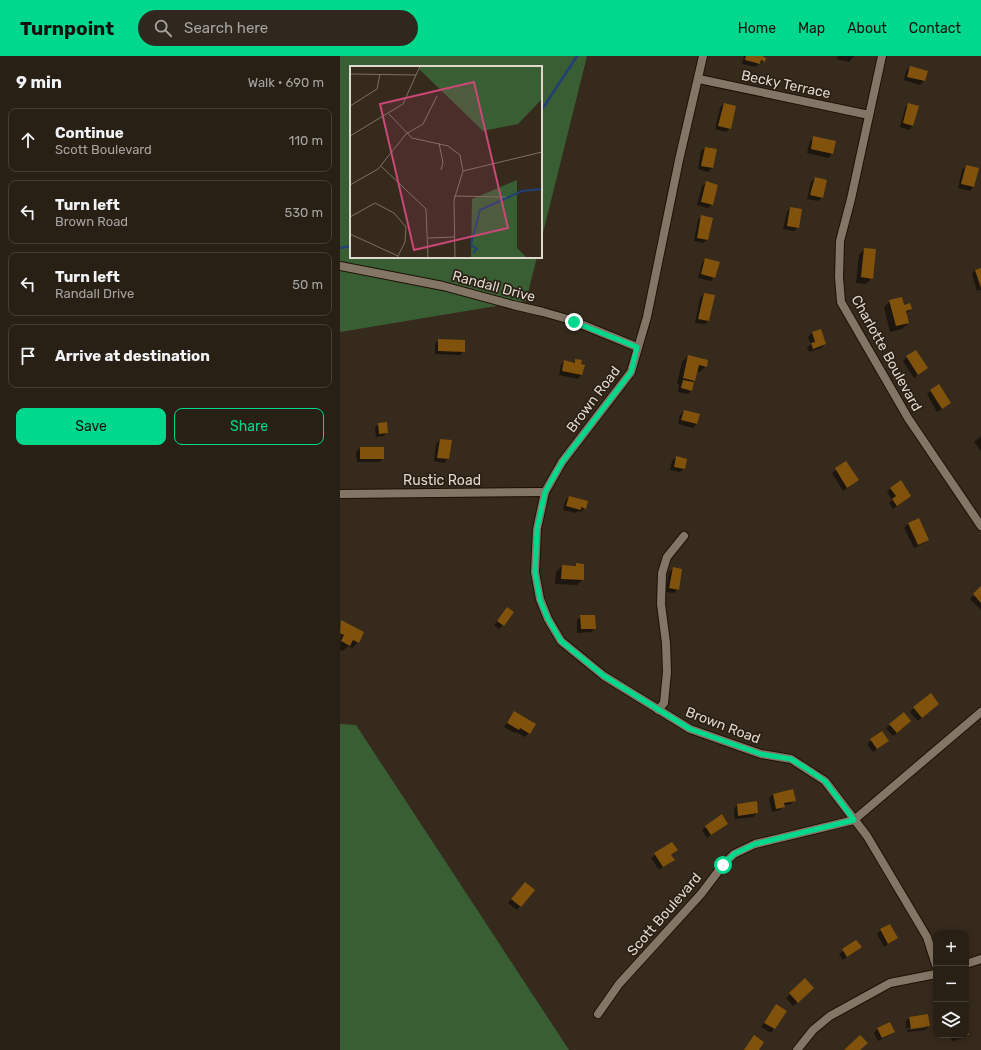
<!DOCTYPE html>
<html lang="en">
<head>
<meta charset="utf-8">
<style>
	:root { --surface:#282015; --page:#30281e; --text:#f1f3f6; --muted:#a5a3a0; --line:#443e34; --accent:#00d98c }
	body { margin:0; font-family:Rubik,sans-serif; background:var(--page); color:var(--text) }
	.controls { position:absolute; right:12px; bottom:12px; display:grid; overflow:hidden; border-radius:8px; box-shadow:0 2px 10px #0003 }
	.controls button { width:36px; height:36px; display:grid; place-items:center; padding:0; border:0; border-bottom:1px solid var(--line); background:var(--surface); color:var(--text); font:20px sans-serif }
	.stop { position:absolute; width:12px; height:12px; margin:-9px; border:3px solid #00d98c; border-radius:50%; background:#fff }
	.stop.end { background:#00d98c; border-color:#fff; box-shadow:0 1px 4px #0008 }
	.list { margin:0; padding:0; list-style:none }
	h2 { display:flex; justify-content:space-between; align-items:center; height:52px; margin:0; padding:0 16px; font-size:17px }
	h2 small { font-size:13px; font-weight:400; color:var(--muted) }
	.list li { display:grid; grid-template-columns:26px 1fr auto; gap:12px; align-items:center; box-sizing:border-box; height:64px; margin:0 8px 8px; padding:0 8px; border:1px solid var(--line); border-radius:8px }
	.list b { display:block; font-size:15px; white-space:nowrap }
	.list p { margin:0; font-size:13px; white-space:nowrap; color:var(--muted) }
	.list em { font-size:13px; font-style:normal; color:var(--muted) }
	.actions { display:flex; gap:8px; padding:12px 16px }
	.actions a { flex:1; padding:9px 0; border:1px solid var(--accent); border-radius:8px; text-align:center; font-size:14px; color:var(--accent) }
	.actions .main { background:var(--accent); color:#111 }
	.icon { flex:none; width:22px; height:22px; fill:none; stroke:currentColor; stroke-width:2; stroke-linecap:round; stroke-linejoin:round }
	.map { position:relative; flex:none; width:641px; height:994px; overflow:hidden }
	header { display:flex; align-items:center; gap:24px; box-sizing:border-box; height:56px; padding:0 20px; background:var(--accent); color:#111 }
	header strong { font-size:19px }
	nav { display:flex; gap:22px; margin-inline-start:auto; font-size:14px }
	.search { width:280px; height:36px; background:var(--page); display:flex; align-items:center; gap:10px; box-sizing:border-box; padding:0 14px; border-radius:22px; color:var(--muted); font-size:15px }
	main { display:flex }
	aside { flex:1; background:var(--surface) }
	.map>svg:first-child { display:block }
	.green { fill:#395e34 }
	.shadow { fill:#0007 }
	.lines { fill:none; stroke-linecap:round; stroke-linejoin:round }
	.stream { stroke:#204076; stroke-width:2.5 }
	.building { fill:#81520c }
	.street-casing { stroke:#1d1206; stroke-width:10 }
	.street { stroke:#847667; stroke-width:8 }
	.route { stroke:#00d98c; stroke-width:5 }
	.labels { text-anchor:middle; stroke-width:3.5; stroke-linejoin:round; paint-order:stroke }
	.street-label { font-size:14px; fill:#dfd8cf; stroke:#2b2013 }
	.inset-river { fill:none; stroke:#204076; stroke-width:2 }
	.inset-road { fill:none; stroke:#7a7064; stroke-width:1 }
	.view { fill:#c94878; fill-opacity:0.15; stroke:#c94878; stroke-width:2 }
	.inset-edge { fill:none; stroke:#dfd8cf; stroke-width:2 }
</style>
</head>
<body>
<header>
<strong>Turnpoint</strong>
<div class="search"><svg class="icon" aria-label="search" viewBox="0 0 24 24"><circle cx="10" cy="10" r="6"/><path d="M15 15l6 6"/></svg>Search here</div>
<nav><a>Home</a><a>Map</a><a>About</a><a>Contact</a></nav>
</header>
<main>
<aside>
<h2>9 min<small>Walk · 690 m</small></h2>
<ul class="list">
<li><svg class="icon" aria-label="ahead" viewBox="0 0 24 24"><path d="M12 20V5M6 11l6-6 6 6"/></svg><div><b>Continue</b><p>Scott Boulevard</p></div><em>110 m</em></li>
<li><svg class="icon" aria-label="left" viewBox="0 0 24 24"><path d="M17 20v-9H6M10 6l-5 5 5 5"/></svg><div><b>Turn left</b><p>Brown Road</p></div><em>530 m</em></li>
<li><svg class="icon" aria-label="left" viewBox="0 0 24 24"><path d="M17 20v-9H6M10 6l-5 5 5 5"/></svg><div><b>Turn left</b><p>Randall Drive</p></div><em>50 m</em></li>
<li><svg class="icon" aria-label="arrive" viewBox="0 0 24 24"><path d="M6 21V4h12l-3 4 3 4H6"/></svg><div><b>Arrive at destination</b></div></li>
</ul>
<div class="actions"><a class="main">Save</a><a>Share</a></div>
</aside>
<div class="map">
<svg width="641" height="994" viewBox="0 0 641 994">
	<rect width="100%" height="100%" fill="#362a1c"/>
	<g class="green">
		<path d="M0 0H247L201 185V11H11V201H197L186 245 0 276Z"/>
		<path d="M0 668 16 669 229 994H0Z"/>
	</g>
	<g class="shadow">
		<path d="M404 0H421L424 5 415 11 402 8Z"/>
		<path d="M498 0H514L509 6 497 3Z"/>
		<path d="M570 11 587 15 584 25 580 29 564 24 566 15Z"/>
		<path d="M384 48 390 72 386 76 375 73 380 52Z"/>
		<path d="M569 48 578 51 573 70 569 74 560 71 565 52Z"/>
		<path d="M474 82 492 98 488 102 467 97 470 85Z"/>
		<path d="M365 92 372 112 368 116 358 113 361 95Z"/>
		<path d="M626 110 633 131 630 135 618 132 622 114Z"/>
		<path d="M475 122 482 142 478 145 467 143 471 126Z"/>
		<path d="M366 127 372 148 368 152 357 149 362 130Z"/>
		<path d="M450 152 458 171 454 175 443 173 447 156Z"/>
		<path d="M362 160 367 184 363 187 354 185 358 164Z"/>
		<path d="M525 193 532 222 526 228 516 227 519 199Z"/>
		<path d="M366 203 374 221 371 225 358 222 362 207Z"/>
		<path d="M641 213V234L637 235 632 218 635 214Z"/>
		<path d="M364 238 368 265 365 268 355 267 360 242Z"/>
		<path d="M550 245 571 253 566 258 568 267 562 273 550 276 544 251Z"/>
		<path d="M481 274 485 288 481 292 469 296 467 292 471 288 468 281 472 277Z"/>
		<path d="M99 284 124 295 120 299 95 298V288Z"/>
		<path d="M348 300 366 310 360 316H357L355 324 352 327 351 335 348 338 338 336 339 328H337L342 306Z"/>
		<path d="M567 301 587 312 574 322 563 305Z"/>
		<path d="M236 304 240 309H243L241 319 238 323 219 319 221 309 224 305 233 307Z"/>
		<path d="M590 335 606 350 597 356 587 338Z"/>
		<path d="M344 355 359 359 356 368 353 372 338 368 340 359Z"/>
		<path d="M38 368 47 376 44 380 36 381 35 372Z"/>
		<path d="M641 380V395L634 386Z"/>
		<path d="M100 384 108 403 104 407 94 405 96 388Z"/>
		<path d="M20 392 43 402 39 406H17L16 396Z"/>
		<path d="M336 401 344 413 340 416 330 414 332 405Z"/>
		<path d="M506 407 517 424 503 435 492 417Z"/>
		<path d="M551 432 570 440 553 453 549 447 552 444 547 436Z"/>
		<path d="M229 441 245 452 241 456 238 455 236 457 223 454 225 445Z"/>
		<path d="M578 464 588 484 584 487 574 492 564 472 568 468Z"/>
		<path d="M237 508 243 523 237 529 215 528 216 516 222 510 234 511Z"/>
		<path d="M333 513 338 533 334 537 326 536 329 516Z"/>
		<path d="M641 531V554L630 543Z"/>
		<path d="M164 556 163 569 159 573 154 569Z"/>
		<path d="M241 560 255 572 251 576 237 577V564Z"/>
		<path d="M1 566 18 586 12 592 8 590 3 595 0 594Z"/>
		<path d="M594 651 578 665 570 656 574 652Z"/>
		<path d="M174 656 189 677 185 681 176 676 175 677 164 671Z"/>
		<path d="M550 669H566L553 680 546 672Z"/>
		<path d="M542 676 548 685 533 696 527 688Z"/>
		<path d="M433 738 454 744 451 748 443 750 440 754 432 756 429 742Z"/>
		<path d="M397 749 417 757 413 761 395 763 394 753Z"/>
		<path d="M381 760 387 768 367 782 362 774Z"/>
		<path d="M332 787 337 794 331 800 333 804 319 814 311 802Z"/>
		<path d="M181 831 180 850 177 854 168 847Z"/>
		<path d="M541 874 557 882 544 891 537 878Z"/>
		<path d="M516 885 520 891 503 904 499 898Z"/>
		<path d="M465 924 469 936 453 950 446 942Z"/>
		<path d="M436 949 445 955 431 977 421 971Z"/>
		<path d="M569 962 589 970 585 974 567 976V974L586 972V970L566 972V965Z"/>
		<path d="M550 967 554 975 550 979 538 985 534 977 538 973Z"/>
		<path d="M626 970 628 978 624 982 612 985 610 979H626Z"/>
	</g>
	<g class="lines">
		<g class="stream">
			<path d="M201 55 237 0"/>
			<path d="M0 192 11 190"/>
		</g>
	</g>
	<g class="building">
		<path d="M406 0H422L426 2 425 6 421 4 420 8 405 4Z"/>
		<path d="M570 10 588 15 585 25 567 21Z"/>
		<path d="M384 47 396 50 391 73 378 70Z"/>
		<path d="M568 47 579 50 573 70 563 67Z"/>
		<path d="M473 80 496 85 493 98 471 93Z"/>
		<path d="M365 91 377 93 373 112 361 110Z"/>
		<path d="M626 109 639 112 634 131 621 128Z"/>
		<path d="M475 121 487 124 483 142 470 139Z"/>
		<path d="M366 125 378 129 373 149 361 146Z"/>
		<path d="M450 151 462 153 459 172 447 170Z"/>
		<path d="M361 159 373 162 368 184 357 182Z"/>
		<path d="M524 192 536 193 533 223 521 221Z"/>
		<path d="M365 202 380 206 375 222 361 218Z"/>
		<path d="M641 212V232L635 214Z"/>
		<path d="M364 237 375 239 369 265 358 263Z"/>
		<path d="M562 241 564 249 570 247 572 253 566 255 569 267 556 270 549 244Z"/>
		<path d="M481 273 486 288 473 293 471 287 475 286 472 276Z"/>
		<path d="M98 283 125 284V296L98 295Z"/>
		<path d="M576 294 588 312 578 319 566 300Z"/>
		<path d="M348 299 368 304 367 311 359 309 355 325 343 322Z"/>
		<path d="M235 303 242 304 241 308 245 309 242 319 222 315 224 304 235 307Z"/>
		<path d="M343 324 354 326 352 335 341 332Z"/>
		<path d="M599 328 611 347 602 353 590 334Z"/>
		<path d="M344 354 360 358 357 368 341 364Z"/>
		<path d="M47 366 48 377 39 378 38 367Z"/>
		<path d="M100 383 112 384 109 403 97 402Z"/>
		<rect x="20" y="391" width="24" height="12"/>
		<path d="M336 400 347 403 345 413 334 411Z"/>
		<path d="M506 405 519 424 507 432 495 412Z"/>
		<path d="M561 424 571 440 557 450 552 443 556 440 550 432Z"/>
		<path d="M229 440 248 445 246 453 241 451V454L226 450Z"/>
		<path d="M579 462 589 484 578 489 568 467Z"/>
		<path d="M236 507 244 508V524L221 523 222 509 236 510Z"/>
		<path d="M333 511 342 513 339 534 329 532Z"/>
		<path d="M641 530V547L633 538Z"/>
		<path d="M167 551 174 556 164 570 157 565Z"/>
		<path d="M240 559H255L256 573H241Z"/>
		<path d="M1 564 24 576 19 587 13 584 10 590 1 585 4 579 0 577Z"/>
		<path d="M591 637 599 648 582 662 573 651Z"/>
		<path d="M174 655 196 668 190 678 180 672 179 674 167 667Z"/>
		<path d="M564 656 571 665 557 677 549 668Z"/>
		<path d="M542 675 549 685 537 693 530 683Z"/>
		<path d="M453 733 456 745 444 747 445 751 436 753 433 738Z"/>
		<path d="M417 745 418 757 398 760 397 748Z"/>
		<path d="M382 758 388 768 371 779 365 770Z"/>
		<path d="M332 786 338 794 331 799 335 804 323 811 314 797Z"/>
		<path d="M185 826 195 834 181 851 171 843Z"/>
		<path d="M550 868 558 882 548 888 540 873Z"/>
		<path d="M516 884 522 891 507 901 502 893Z"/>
		<path d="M465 922 474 932 458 947 449 937Z"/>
		<path d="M436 948 447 955 435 973 424 967Z"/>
		<path d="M588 958 590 970 571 973 569 961Z"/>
		<path d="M550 966 555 976 542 982 537 972Z"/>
		<path d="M626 968 629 979H626Z"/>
		<path d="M414 979 424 986 419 994H404Z"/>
		<path d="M520 979 528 987 520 994H504Z"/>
		<path d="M615 979H626V980L616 982Z"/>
	</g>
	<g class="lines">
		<g class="street-casing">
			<g id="street">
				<path d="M363 0 339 104 307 261 291 316 222 406 205 436 197 473 195 516 200 543 208 563 221 585 264 620 350 673 421 698 451 703 485 725 527 780 587 881 596 909"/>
				<path d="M542 0 511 143 500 185 499 221 501 246 568 362 641 470"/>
				<path d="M359 23 529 59"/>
				<path d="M0 210 103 230 173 249 203 256 231 264 297 291"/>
				<path d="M0 438 205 436"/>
				<path d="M318 654 324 647 327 616 326 587 321 548 322 517 327 501 344 480"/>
				<path d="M626 908 641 903"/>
				<path d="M258 958 279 928 361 838 383 809 394 798 415 788 514 764 641 656"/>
				<path d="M457 994 473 974 490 960 550 927 596 918"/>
			</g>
		</g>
		<use href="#street" class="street"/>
	</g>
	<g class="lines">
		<path class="route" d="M234 266 297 291 291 316 222 406 205 436 197 473 195 516 200 544 208 563 221 585 264 620 350 673 421 698 451 703 464 711 485 725 514 764 415 788 394 798 383 809"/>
	</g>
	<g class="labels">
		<g class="street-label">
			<text transform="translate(446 28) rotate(12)" y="5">Becky Terrace</text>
			<text transform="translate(154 230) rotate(15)" y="5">Randall Drive</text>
			<text transform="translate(547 297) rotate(61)" y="5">Charlotte Boulevard</text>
			<text transform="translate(253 343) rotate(-53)" y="5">Brown Road</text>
			<text x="102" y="429">Rustic Road</text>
			<text transform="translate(383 669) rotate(21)" y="5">Brown Road</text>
			<text transform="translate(324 858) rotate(-49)" y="5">Scott Boulevard</text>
		</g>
	</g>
	<g transform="translate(10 10)">
		<rect width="192" height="192" fill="#362a1c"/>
		<path d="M70 0H192V33L168 58 133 65 69 3ZM167 114V182L177 192H121L122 133Z" fill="#395e34"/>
		<path class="inset-river" d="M123 187 127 183 121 179 130 144 172 125 192 123"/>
		<path class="inset-road" d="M0 8 66 9M0 40 27 23 30 8M39 48 62 72 98 80 110 89 113 105 104 134 105 192M0 70 53 38 70 0M89 77 93 97 91 104M31 100 76 143 78 192M113 105 192 86M0 119 28 103 56 68 73 58 87 30M104 130 156 131M0 151 25 137 44 147 56 161 55 176 47 192M0 168 48 190M78 172 104 171"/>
		<path class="view" d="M124 16 158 162 64 184 30 38Z"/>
		<rect width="192" height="192" class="inset-edge"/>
	</g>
</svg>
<div class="controls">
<button>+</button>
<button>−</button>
<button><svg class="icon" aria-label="layers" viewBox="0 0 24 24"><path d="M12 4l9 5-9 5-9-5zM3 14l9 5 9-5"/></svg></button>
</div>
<div class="stop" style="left:383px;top:809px"></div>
<div class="stop end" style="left:234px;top:266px"></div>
</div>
</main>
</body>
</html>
